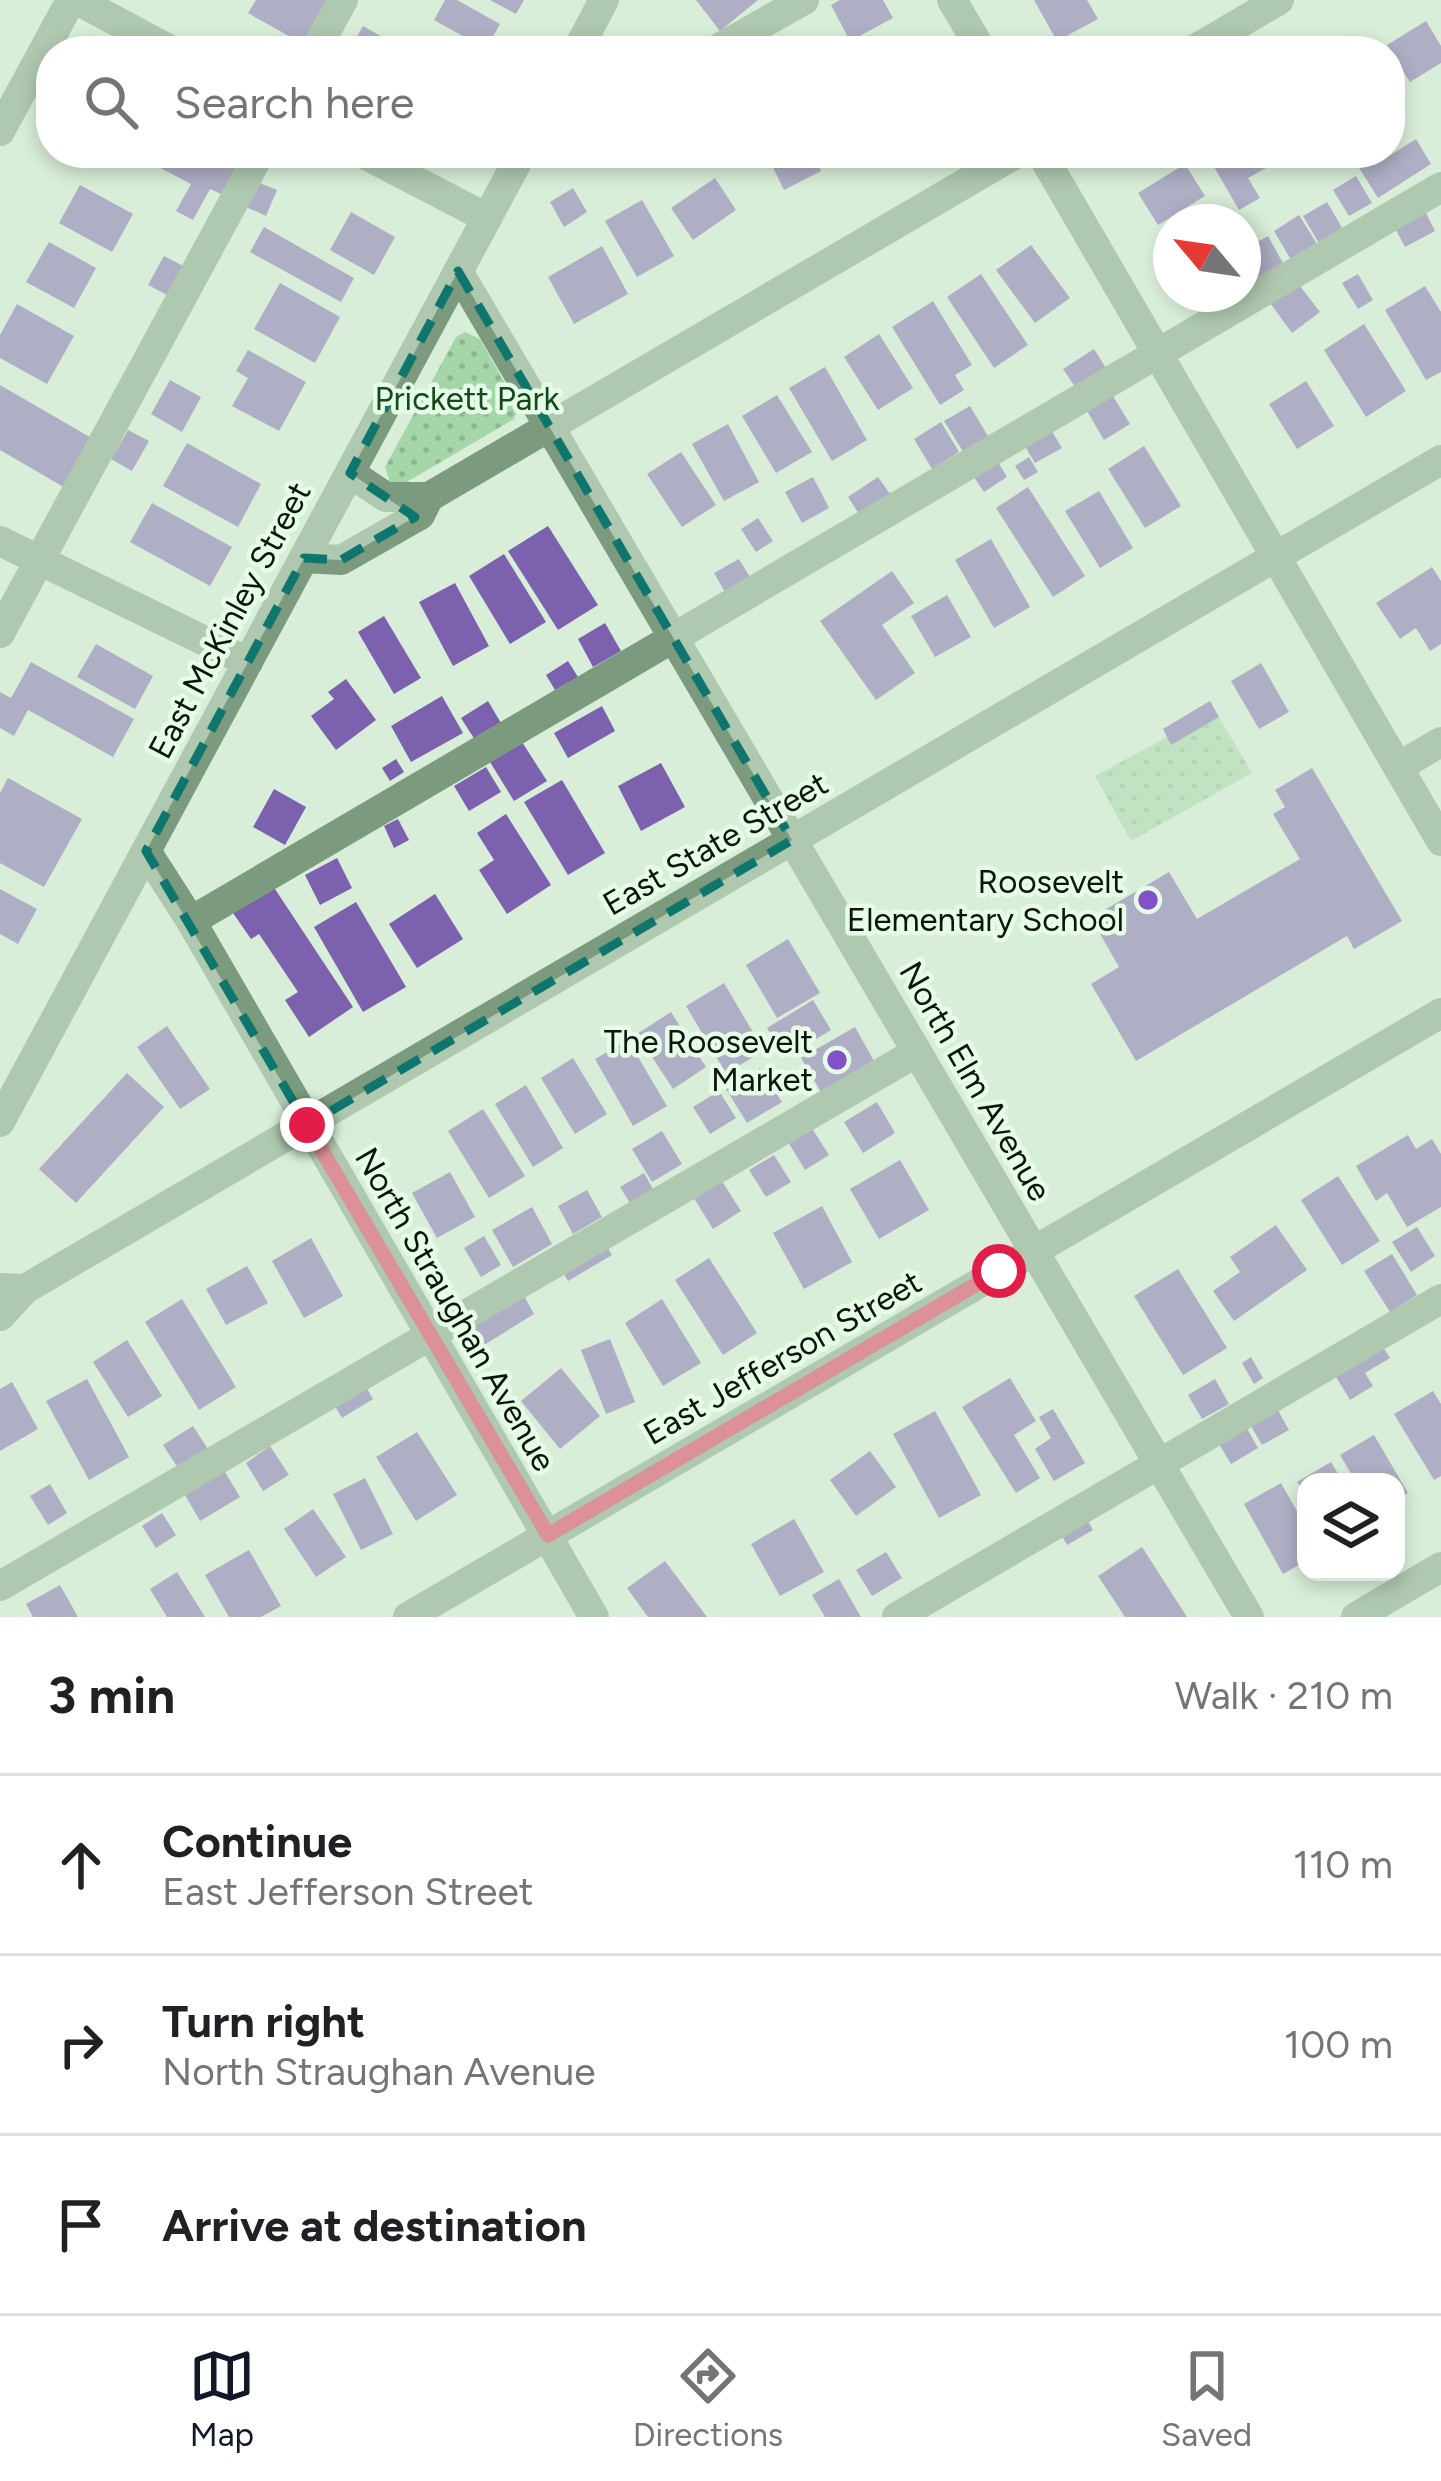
<!DOCTYPE html>
<html lang="en">
<head>
<meta charset="utf-8">
<style>
	:root { --surface:#fff; --page:#f6f6f6; --text:#202124; --muted:#757577; --line:#e0e0e0; --accent:#111827 }
	body { margin:0; font-family:Figtree,sans-serif; background:var(--page); color:var(--text) }
	.controls { position:absolute; right:36px; bottom:36px; display:grid; overflow:hidden; border-radius:24px; box-shadow:0 6px 18px #0003 }
	.controls button { width:108px; height:108px; display:grid; place-items:center; padding:0; border:0; border-bottom:3px solid var(--line); background:var(--surface); color:var(--text); font:60px sans-serif }
	.compass { position:absolute; left:1153px; top:204px; width:108px; height:108px; border-radius:50%; background:var(--surface); box-shadow:0 6px 18px #0003; rotate:299deg }
	.stop { position:absolute; width:36px; height:36px; margin:-27px; border:9px solid #e11d48; border-radius:50%; background:#fff }
	.stop.end { background:#e11d48; border-color:#fff; box-shadow:0 3px 12px #0008 }
	.list { margin:0; padding:0; list-style:none }
	h2 { display:flex; justify-content:space-between; align-items:center; height:156px; margin:0; padding:0 48px; font-size:51px }
	h2 small { font-size:39px; font-weight:400; color:var(--muted) }
	.list li { display:grid; grid-template-columns:78px 1fr auto; gap:36px; align-items:center; box-sizing:border-box; height:180px; padding:0 48px; border-top:3px solid var(--line) }
	.list b { display:block; font-size:45px; white-space:nowrap }
	.list p { margin:0; font-size:39px; white-space:nowrap; color:var(--muted) }
	.list em { font-size:39px; font-style:normal; color:var(--muted) }
	.icon { flex:none; width:66px; height:66px; fill:none; stroke:currentColor; stroke-width:2; stroke-linecap:round; stroke-linejoin:round }
	.map { position:relative; flex:none; width:1441px; height:1617px; overflow:hidden }
	.search { position:absolute; background:var(--surface); box-shadow:0 6px 18px #0003; left:36px; right:36px; top:36px; height:132px; display:flex; align-items:center; gap:30px; box-sizing:border-box; padding:0 42px; border-radius:48px; color:var(--muted); font-size:45px }
	.sheet { height:696px; background:var(--surface) }
	nav { display:flex; justify-content:space-around; align-items:center; box-sizing:border-box; height:168px; border-top:3px solid var(--line); background:var(--surface); font-size:33px; color:var(--muted) }
	nav a { display:grid; justify-items:center; gap:6px }
	nav .on { color:var(--accent) }
	.map>svg:first-child { display:block }
	.park { fill:url(#park-dots) }
	.building { fill:#7b61ae }
	.lines { fill:none; stroke-linecap:round; stroke-linejoin:round }
	.minor { stroke:#7c9a7e; stroke-width:30 }
	.route { stroke:#e11d48; stroke-width:15 }
	.marked { fill:none; stroke:#0f766e; stroke-width:9; stroke-dasharray:24 15; stroke-linejoin:round }
	.poi-dot { fill:#8051ca; stroke:#e5fce6; stroke-width:4.5 }
	.labels { text-anchor:middle; stroke-width:9; stroke-linejoin:round; paint-order:stroke }
	.park-label { font-size:33px; fill:#16481d; stroke:#e5fce6 }
	.street-label { font-size:33px; fill:#0c140c; stroke:#e5fce6 }
	.poi-label { font-size:33px; fill:#0c140c; stroke:#e5fce6; text-anchor:end }
</style>
</head>
<body>
<div class="map">
<svg width="1441" height="1617" viewBox="0 0 1441 1617">
	<defs>
		<pattern id="park-dots" width="8" height="8" patternUnits="userSpaceOnUse" patternTransform="scale(3)"><rect width="8" height="8" fill="#a5d6a7"/><path d="M2 2h.1M6 6h.1" fill="none" stroke="#8db78f" stroke-width="1.8" stroke-linecap="round"/></pattern>
	</defs>
	<rect width="100%" height="100%" fill="#d8eed8"/>
	<g class="park">
		<path d="M465 332 480 339 518 406 514 419 400 486 390 482 385 467 456 337Z"/>
		<path d="M1219 717 1252 773 1131 841 1095 776 1167 737 1172 744Z"/>
	</g>
	<g class="building">
		<path d="M256 0H327L303 44 248 13Z"/>
		<path d="M445 0H457L500 24 486 49 434 20Z"/>
		<path d="M490 0H524L516 14Z"/>
		<path d="M696 0H758L720 31Z"/>
		<path d="M840 0H883L893 18 850 41 831 5Z"/>
		<path d="M1034 0H1087L1098 19 1057 41Z"/>
		<path d="M1426 21 1441 46V63L1410 82 1387 45Z"/>
		<path d="M363 26 407 51H349Z"/>
		<path d="M1416 139 1431 164 1378 198 1354 160 1365 153 1389 156Z"/>
		<path d="M132 153H229L243 161 225 196 210 189 193 220 176 211 191 184Z"/>
		<path d="M766 153H812L821 171 784 190Z"/>
		<path d="M1206 153H1258L1266 168 1248 178 1260 198 1239 210Z"/>
		<path d="M1292 153H1324L1301 168Z"/>
		<path d="M1185 164 1205 196 1158 225 1138 193Z"/>
		<path d="M1356 176 1372 203 1349 216 1333 190Z"/>
		<path d="M715 178 736 210 693 240 671 208Z"/>
		<path d="M257 182 277 190 266 216 246 207Z"/>
		<path d="M80 185 133 214 112 252 59 223Z"/>
		<path d="M573 188 587 212 564 227 550 202Z"/>
		<path d="M642 200 674 256 637 277 605 221Z"/>
		<path d="M1327 202 1344 231 1320 245 1303 216Z"/>
		<path d="M1424 209 1435 231 1405 247 1394 226Z"/>
		<path d="M351 212 395 237 374 275 330 250Z"/>
		<path d="M1299 215 1317 244 1291 260 1274 231Z"/>
		<path d="M264 227 354 278 341 302 250 252Z"/>
		<path d="M1268 236 1284 265 1259 279 1243 250Z"/>
		<path d="M49 242 96 268 74 308 26 282Z"/>
		<path d="M1031 245 1070 298 1035 323 996 270Z"/>
		<path d="M602 246 628 294 574 324 548 277Z"/>
		<path d="M164 256 185 267 169 296 148 285Z"/>
		<path d="M981 274 1028 345 994 368 947 297Z"/>
		<path d="M1358 274 1373 300 1358 309 1342 283Z"/>
		<path d="M1297 282 1320 312 1292 333 1270 303Z"/>
		<path d="M280 283 340 317 315 363 254 329Z"/>
		<path d="M1425 286 1441 312V372L1426 380 1385 310Z"/>
		<path d="M933 301 972 365 955 375 964 390 940 405 892 327Z"/>
		<path d="M17 304 74 336 47 384 0 358V335Z"/>
		<path d="M1364 324 1406 391 1366 417 1324 350Z"/>
		<path d="M879 334 913 388 878 410 844 357Z"/>
		<path d="M1094 349 1106 368 1076 388 1063 369Z"/>
		<path d="M248 350 306 382 279 431 232 406 248 378 236 371Z"/>
		<path d="M825 367 867 440 832 461 789 388Z"/>
		<path d="M170 380 201 397 182 432 151 414Z"/>
		<path d="M1306 381 1334 426 1297 449 1269 404Z"/>
		<path d="M0 385 95 440 67 489 0 450Z"/>
		<path d="M777 395 812 452 776 473 742 416Z"/>
		<path d="M1113 396 1130 424 1104 440 1087 411Z"/>
		<path d="M970 406 989 438 964 453 944 421Z"/>
		<path d="M941 422 959 452 932 469 914 439Z"/>
		<path d="M728 424 759 482 724 501 692 444Z"/>
		<path d="M1050 428 1062 448 1035 463 1023 443Z"/>
		<path d="M128 430 149 441 132 471 111 459Z"/>
		<path d="M187 443 261 484 238 527 163 486Z"/>
		<path d="M1144 446 1181 506 1145 528 1108 469Z"/>
		<path d="M681 452 716 505 682 527 647 474Z"/>
		<path d="M995 457 1007 477 984 492 971 473Z"/>
		<path d="M1029 457 1038 472 1024 480 1015 466Z"/>
		<path d="M813 477 829 508 802 523 785 492Z"/>
		<path d="M878 477 890 494 859 514 848 497Z"/>
		<path d="M1028 487 1085 576 1053 597 996 508Z"/>
		<path d="M1099 491 1133 548 1100 568 1065 511Z"/>
		<path d="M152 503 232 547 210 586 130 542Z"/>
		<path d="M758 518 773 541 756 552 741 529Z"/>
		<path d="M548 526 598 605 558 630 508 551Z"/>
		<path d="M991 539 1030 607 994 628 955 560Z"/>
		<path d="M504 554 546 622 510 644 469 576Z"/>
		<path d="M739 559 750 577 725 592 714 573Z"/>
		<path d="M1432 567 1441 581V644L1430 651 1416 628 1400 639 1376 603Z"/>
		<path d="M892 571 914 603 882 625 915 673 876 700 820 621Z"/>
		<path d="M455 583 489 646 453 666 419 602Z"/>
		<path d="M947 595 971 637 935 657 911 616Z"/>
		<path d="M384 616 421 678 394 694 358 632Z"/>
		<path d="M605 623 621 651 593 667 578 639Z"/>
		<path d="M96 644 153 676 135 709 77 677Z"/>
		<path d="M568 661 578 677 555 690 546 675Z"/>
		<path d="M31 662 134 719 113 757 28 710 14 736 0 728V692L11 698Z"/>
		<path d="M1261 663 1289 712 1259 729 1231 681Z"/>
		<path d="M346 679 376 720 336 750 311 716 334 699 328 692Z"/>
		<path d="M442 696 463 733 411 762 391 726Z"/>
		<path d="M488 701 501 723 475 740 461 718Z"/>
		<path d="M1210 701 1219 717 1171 745 1163 729Z"/>
		<path d="M602 706 615 731 568 758 554 733Z"/>
		<path d="M522 742 547 781 514 801 490 762Z"/>
		<path d="M396 759 404 772 390 781 382 768Z"/>
		<path d="M661 763 685 807 641 831 618 786Z"/>
		<path d="M486 767 501 792 469 811 454 786Z"/>
		<path d="M1312 768 1402 921 1354 949 1347 936 1136 1061 1091 984 1119 967 1091 918 1169 872 1197 919 1300 859 1273 814 1285 807 1275 790Z"/>
		<path d="M8 778 82 819 44 887 0 863V793Z"/>
		<path d="M562 780 605 853 568 875 524 802Z"/>
		<path d="M274 789 306 807 285 845 253 827Z"/>
		<path d="M506 814 551 885 507 914 479 870 494 860 477 833Z"/>
		<path d="M398 819 409 840 394 848 384 826Z"/>
		<path d="M337 858 352 888 320 905 305 875Z"/>
		<path d="M273 886 353 1007 309 1037 285 1000 298 992 259 934 251 939 233 913Z"/>
		<path d="M0 889 37 909 18 944 0 934Z"/>
		<path d="M435 894 463 939 417 968 389 924Z"/>
		<path d="M356 902 406 987 363 1012 314 927Z"/>
		<path d="M788 939 820 993 777 1018 746 965Z"/>
		<path d="M724 983 764 1051 726 1073 686 1006Z"/>
		<path d="M813 1000 831 1030 785 1058 767 1028Z"/>
		<path d="M671 1012 706 1067 673 1089 637 1034Z"/>
		<path d="M167 1026 210 1089 180 1109 137 1047Z"/>
		<path d="M855 1027 874 1061 821 1092 801 1058Z"/>
		<path d="M628 1040 667 1106 633 1126 595 1059Z"/>
		<path d="M573 1058 607 1114 575 1134 541 1078Z"/>
		<path d="M760 1068 782 1102 747 1123 726 1089Z"/>
		<path d="M127 1073 164 1107 76 1203 39 1169Z"/>
		<path d="M526 1085 563 1148 533 1167 495 1104Z"/>
		<path d="M719 1091 736 1118 710 1134 693 1107Z"/>
		<path d="M877 1102 895 1133 863 1153 844 1122Z"/>
		<path d="M483 1109 525 1176 489 1198 448 1131Z"/>
		<path d="M808 1122 829 1155 805 1170 785 1137Z"/>
		<path d="M662 1131 682 1164 652 1182 632 1149Z"/>
		<path d="M1408 1135 1416 1149 1432 1139 1441 1154V1207L1407 1227 1387 1193 1376 1201 1356 1166Z"/>
		<path d="M774 1155 791 1182 766 1197 749 1170Z"/>
		<path d="M900 1160 929 1210 879 1239 850 1189Z"/>
		<path d="M450 1172 475 1217 437 1238 412 1193Z"/>
		<path d="M644 1173 653 1189 630 1203 620 1187Z"/>
		<path d="M1338 1176 1380 1241 1342 1265 1301 1200Z"/>
		<path d="M720 1178 741 1211 713 1229 692 1195Z"/>
		<path d="M587 1190 602 1217 573 1234 558 1206Z"/>
		<path d="M822 1206 852 1262 804 1289 773 1233Z"/>
		<path d="M532 1207 552 1244 513 1267 492 1230Z"/>
		<path d="M1276 1225 1307 1270 1234 1321 1213 1291 1240 1272 1230 1257Z"/>
		<path d="M1417 1227 1435 1256 1411 1272 1392 1242Z"/>
		<path d="M484 1236 501 1265 481 1277 464 1248Z"/>
		<path d="M311 1238 343 1296 304 1318 272 1261Z"/>
		<path d="M603 1240 612 1255 568 1281 559 1266Z"/>
		<path d="M1392 1254 1417 1295 1390 1312 1364 1271Z"/>
		<path d="M709 1258 757 1333 723 1355 675 1280Z"/>
		<path d="M247 1266 268 1303 226 1325 206 1289Z"/>
		<path d="M1178 1269 1227 1348 1183 1375 1134 1296Z"/>
		<path d="M522 1292 534 1314 484 1345 471 1324Z"/>
		<path d="M182 1299 236 1387 199 1410 145 1322Z"/>
		<path d="M662 1299 701 1363 663 1386 625 1323Z"/>
		<path d="M610 1339 635 1402 606 1414 581 1350Z"/>
		<path d="M127 1340 162 1396 128 1417 93 1362Z"/>
		<path d="M1379 1341 1390 1358 1365 1373 1373 1386 1350 1400 1333 1372Z"/>
		<path d="M1251 1357 1263 1378 1254 1384 1242 1363Z"/>
		<path d="M561 1368 600 1416 560 1449 521 1401Z"/>
		<path d="M1010 1378 1036 1421 1014 1435 1040 1478 1016 1493 962 1407Z"/>
		<path d="M87 1379 129 1457 89 1480 46 1401Z"/>
		<path d="M1215 1379 1229 1404 1202 1419 1188 1395Z"/>
		<path d="M12 1382 38 1429 0 1451V1389Z"/>
		<path d="M363 1382 373 1399 342 1418 332 1401Z"/>
		<path d="M1433 1391 1441 1404V1476L1434 1480 1394 1414Z"/>
		<path d="M1275 1405 1289 1430 1262 1445 1248 1421Z"/>
		<path d="M1053 1409 1085 1463 1054 1481 1035 1449 1051 1438 1039 1417Z"/>
		<path d="M935 1411 981 1495 939 1518 893 1434Z"/>
		<path d="M1244 1423 1258 1448 1231 1464 1216 1439Z"/>
		<path d="M193 1426 208 1449 178 1468 163 1445Z"/>
		<path d="M417 1432 457 1495 416 1521 376 1457Z"/>
		<path d="M1374 1435 1408 1493 1396 1500V1482H1356L1340 1455Z"/>
		<path d="M270 1446 289 1475 263 1491 246 1463Z"/>
		<path d="M870 1451 896 1487 856 1516 830 1480Z"/>
		<path d="M1331 1462 1343 1482H1306V1494L1297 1482Z"/>
		<path d="M222 1467 240 1497 200 1521 182 1490Z"/>
		<path d="M365 1478 393 1534 361 1550 333 1494Z"/>
		<path d="M1281 1483 1306 1527V1561L1283 1574 1244 1504Z"/>
		<path d="M50 1484 67 1513 48 1525 30 1496Z"/>
		<path d="M313 1509 346 1557 316 1577 284 1529Z"/>
		<path d="M162 1513 176 1535 156 1548 142 1526Z"/>
		<path d="M1084 1514 1093 1530 1067 1545 1058 1529Z"/>
		<path d="M794 1519 824 1572 780 1596 751 1544Z"/>
		<path d="M1142 1547 1187 1617H1125L1098 1576Z"/>
		<path d="M249 1550 281 1606 261 1617H229L205 1575Z"/>
		<path d="M886 1552 902 1578 872 1596 856 1570Z"/>
		<path d="M665 1561 707 1617H648L627 1588Z"/>
		<path d="M177 1572 205 1617H167L150 1589Z"/>
		<path d="M839 1579 861 1617H825L812 1595Z"/>
		<path d="M60 1585 78 1617H33L26 1604Z"/>
	</g>
	<g class="lines">
		<g class="minor">
			<path d="M77 0 172 51"/>
			<path d="M952 0 982 51"/>
			<path d="M315 51 343 0"/>
			<path d="M577 51 604 0"/>
			<path d="M714 51 804 0"/>
			<path d="M1192 51 1279 0"/>
			<path d="M0 131 71 0"/>
			<path d="M362 153 487 218"/>
			<path d="M1041 153 1441 841"/>
			<path d="M458 271 1249 1617"/>
			<path d="M429 497 1017 153"/>
			<path d="M0 541 248 662"/>
			<path d="M304 558 341 560 420 515 429 497H386L350 473"/>
			<path d="M0 633 260 153"/>
			<path d="M1398 767 1441 742"/>
			<path d="M146 851 191 921 594 1617"/>
			<path d="M191 921 1441 187"/>
			<path d="M0 1122 522 153"/>
			<path d="M0 1288 25 1289 0 1316"/>
			<path d="M25 1289 1441 460"/>
			<path d="M0 1586 917 1052"/>
			<path d="M408 1617 1441 1013"/>
			<path d="M897 1617 1441 1299"/>
			<path d="M1356 1617 1441 1567"/>
		</g>
	</g>
	<g class="lines">
		<path class="route" d="M307 1125 548 1535 999 1271"/>
	</g>
	<path d="M0 0H1441V1617H0ZM458 271 792 840 307 1125 146 851 304 558 341 560 415 517 350 473Z" fill="#d8eed8" fill-opacity=".55" fill-rule="evenodd"/>
	<path class="marked" d="M458 271 792 840 307 1125 146 851 304 558 341 560 415 517 350 473Z"/>
	<g class="poi-dot">
		<circle cx="1148" cy="900" r="12"/>
		<circle cx="837" cy="1060" r="12"/>
	</g>
	<g class="labels">
		<g class="park-label">
			<text x="467" y="410">Prickett Park</text>
		</g>
		<g class="street-label">
			<text transform="translate(229 620) rotate(-62)" y="12">East McKinley Street</text>
			<text transform="translate(715 843) rotate(-30)" y="12">East State Street</text>
			<text transform="translate(976 1081) rotate(60)" y="12">North Elm Avenue</text>
			<text transform="translate(456 1309) rotate(60)" y="12">North Straughan Avenue</text>
			<text transform="translate(782 1357) rotate(-30)" y="12">East Jefferson Street</text>
		</g>
		<g class="poi-label">
			<text x="1124" y="893">Roosevelt<tspan x="1124" dy="38">Elementary School</tspan></text>
			<text x="813" y="1053">The Roosevelt<tspan x="813" dy="38">Market</tspan></text>
		</g>
	</g>
</svg>
<div class="controls">
<button><svg class="icon" aria-label="layers" viewBox="0 0 24 24"><path d="M12 4l9 5-9 5-9-5zM3 14l9 5 9-5"/></svg></button>
</div>
<svg class="compass" viewBox="-18 -18 36 36"><path d="M0-13l5 13h-10z" fill="#e53935"/><path d="M0 13l5-13h-10z" fill="#757577"/></svg>
<div class="stop" style="left:999px;top:1271px"></div>
<div class="stop end" style="left:307px;top:1125px"></div>
<div class="search"><svg class="icon" aria-label="search" viewBox="0 0 24 24"><circle cx="10" cy="10" r="6"/><path d="M15 15l6 6"/></svg>Search here</div>
</div>
<section class="sheet">
<h2>3 min<small>Walk · 210 m</small></h2>
<ul class="list">
<li><svg class="icon" aria-label="ahead" viewBox="0 0 24 24"><path d="M12 20V5M6 11l6-6 6 6"/></svg><div><b>Continue</b><p>East Jefferson Street</p></div><em>110 m</em></li>
<li><svg class="icon" aria-label="right" viewBox="0 0 24 24"><path d="M7 20v-9h11M14 6l5 5-5 5"/></svg><div><b>Turn right</b><p>North Straughan Avenue</p></div><em>100 m</em></li>
<li><svg class="icon" aria-label="arrive" viewBox="0 0 24 24"><path d="M6 21V4h12l-3 4 3 4H6"/></svg><div><b>Arrive at destination</b></div></li>
</ul>
</section>
<nav>
<a class="on"><svg class="icon" aria-label="map" viewBox="0 0 24 24"><path d="M3 6l6-2 6 2 6-2v14l-6 2-6-2-6 2zM9 4v14M15 6v14"/></svg>Map</a>
<a><svg class="icon" aria-label="directions" viewBox="0 0 24 24"><path d="M12 3l9 9-9 9-9-9zM9 14v-3h6M13 9l2 2-2 2"/></svg>Directions</a>
<a><svg class="icon" aria-label="saved" viewBox="0 0 24 24"><path d="M7 4h10v16l-5-4-5 4z"/></svg>Saved</a>
</nav>
</body>
</html>
